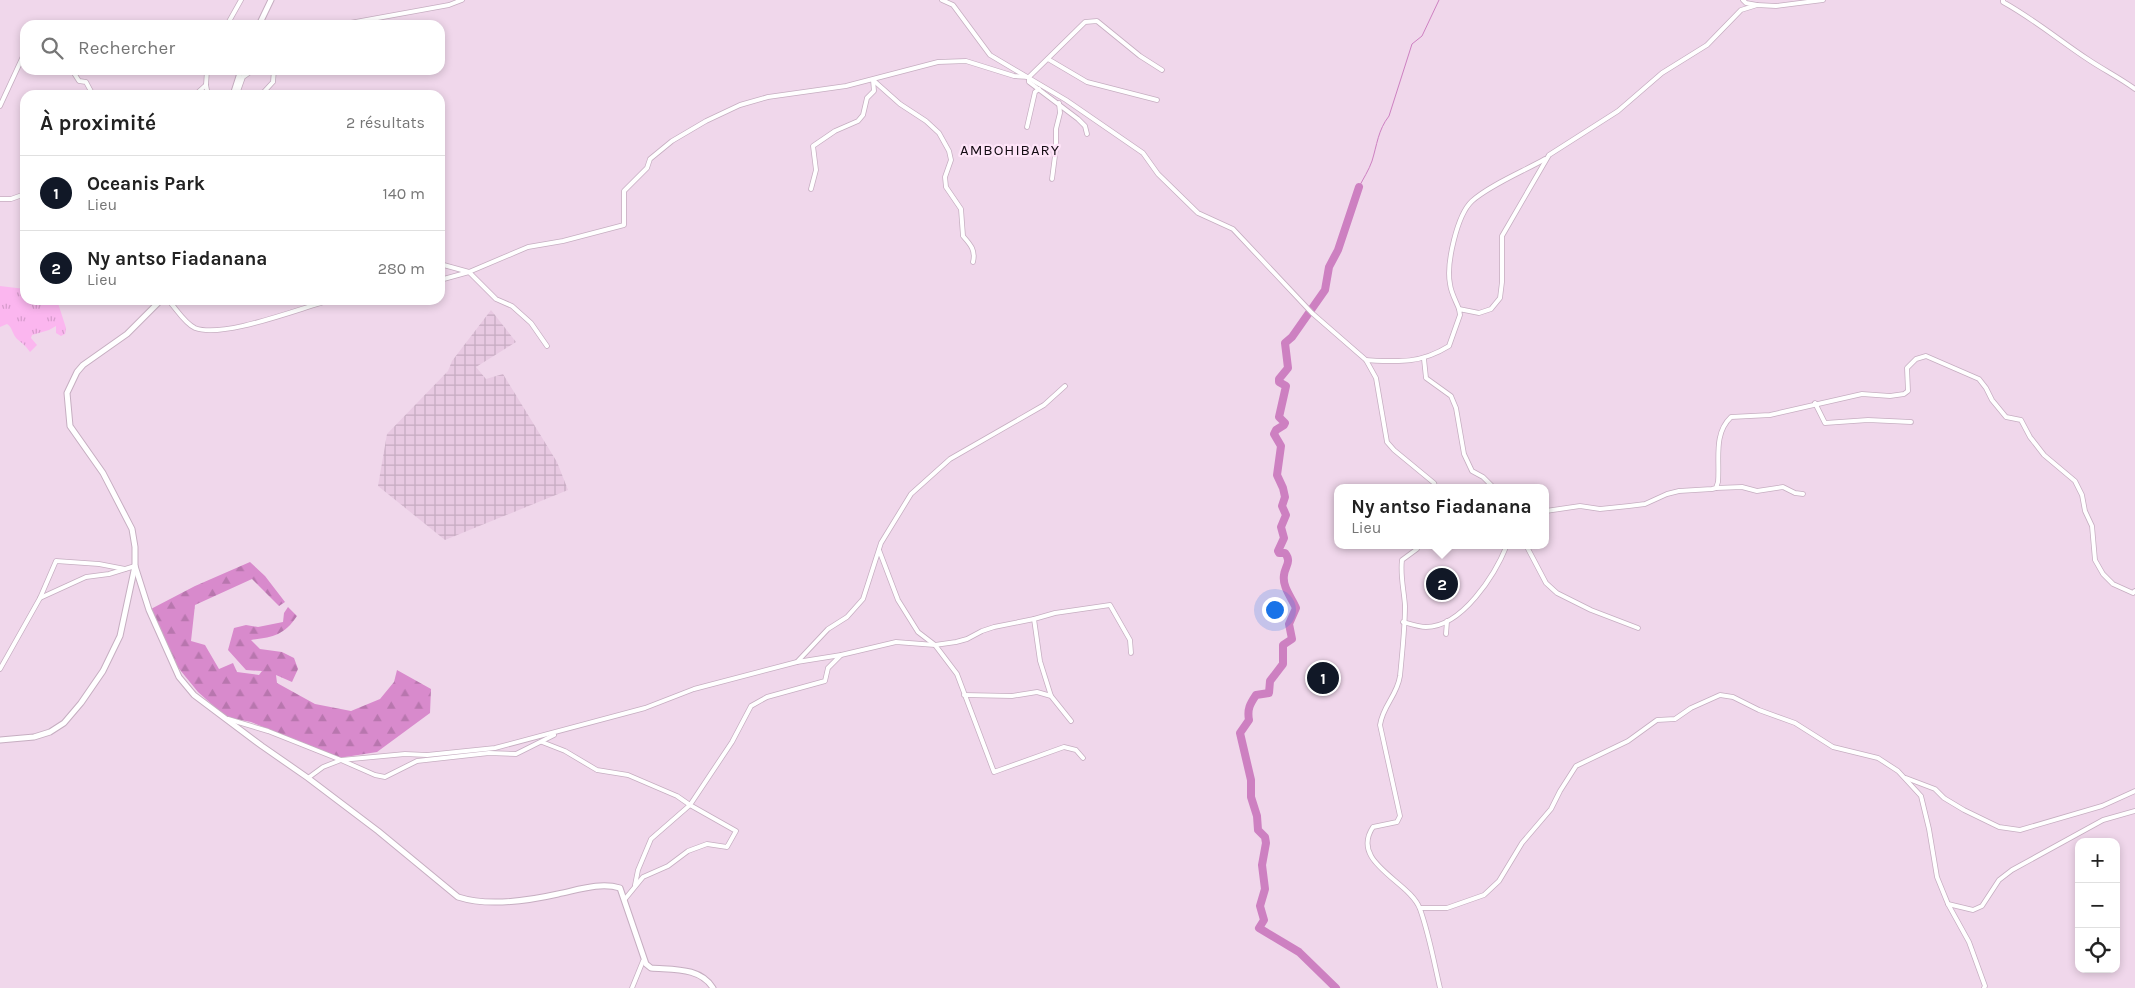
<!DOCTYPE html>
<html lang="fr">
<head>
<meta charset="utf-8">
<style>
	:root { --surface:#fff; --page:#f6f6f6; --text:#222; --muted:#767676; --line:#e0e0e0; --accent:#111827 }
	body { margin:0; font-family:Karla,sans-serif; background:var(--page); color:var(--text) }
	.controls { position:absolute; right:15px; bottom:15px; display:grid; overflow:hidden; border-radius:10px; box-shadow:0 2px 8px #0003 }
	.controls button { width:45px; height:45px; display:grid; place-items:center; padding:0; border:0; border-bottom:1px solid var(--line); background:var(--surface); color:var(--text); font:25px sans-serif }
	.you { position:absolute; left:1274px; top:609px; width:18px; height:18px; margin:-12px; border:4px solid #fff; border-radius:50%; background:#1a73e8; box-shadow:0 0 0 8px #1a73e833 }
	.badge { display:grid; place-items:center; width:32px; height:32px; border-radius:50%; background:var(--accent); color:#fff; font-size:16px; font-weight:700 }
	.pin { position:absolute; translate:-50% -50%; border:2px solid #fff; box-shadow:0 1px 5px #0006 }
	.popup { position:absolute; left:1334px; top:484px; width:215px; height:65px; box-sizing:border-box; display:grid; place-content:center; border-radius:10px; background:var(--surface); filter:drop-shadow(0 1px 4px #0005); font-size:16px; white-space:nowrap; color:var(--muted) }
	.popup b { font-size:19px; color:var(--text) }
	.popup::after { content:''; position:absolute; left:50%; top:100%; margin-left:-10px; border:10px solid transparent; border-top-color:var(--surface) }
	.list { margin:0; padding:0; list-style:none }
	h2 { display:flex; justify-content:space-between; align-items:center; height:65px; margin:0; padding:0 20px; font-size:21px }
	h2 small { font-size:16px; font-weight:400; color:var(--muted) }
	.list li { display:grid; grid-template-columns:32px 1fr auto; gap:15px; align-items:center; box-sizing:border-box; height:75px; padding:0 20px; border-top:1px solid var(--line) }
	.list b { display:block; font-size:19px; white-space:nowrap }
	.list p { margin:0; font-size:16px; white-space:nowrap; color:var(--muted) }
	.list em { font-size:16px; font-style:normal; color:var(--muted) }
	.icon { flex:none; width:28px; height:28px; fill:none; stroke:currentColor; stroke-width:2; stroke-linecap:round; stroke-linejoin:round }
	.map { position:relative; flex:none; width:2135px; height:988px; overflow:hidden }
	.search { position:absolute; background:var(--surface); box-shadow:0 2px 8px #0003; left:20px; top:20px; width:425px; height:55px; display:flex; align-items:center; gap:12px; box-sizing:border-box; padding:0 18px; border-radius:15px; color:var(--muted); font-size:19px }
	.panel { position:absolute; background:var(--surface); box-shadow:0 2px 8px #0003; left:20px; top:90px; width:425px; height:215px; border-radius:15px }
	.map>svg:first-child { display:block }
	.industrial { fill:url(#industrial-grid) }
	.grass { fill:url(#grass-tufts) }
	.forest { fill:url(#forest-firs) }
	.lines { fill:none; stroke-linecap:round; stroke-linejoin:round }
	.stream { stroke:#cd80c1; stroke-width:1 }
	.river { stroke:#cd80c1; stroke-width:8 }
	.minor-casing { stroke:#c6aec1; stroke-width:5.5 }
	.tertiary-casing { stroke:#c6aec1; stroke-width:7 }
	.minor { stroke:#fff; stroke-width:4 }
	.tertiary { stroke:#fff; stroke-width:5 }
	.labels { text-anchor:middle; stroke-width:4.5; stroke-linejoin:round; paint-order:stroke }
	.neighbourhood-label { font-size:15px; letter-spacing:1px; fill:#130b12; stroke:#fee4f8 }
</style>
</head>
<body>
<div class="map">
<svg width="2135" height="988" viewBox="0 0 2135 988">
	<defs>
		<pattern id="industrial-grid" width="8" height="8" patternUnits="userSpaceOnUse" patternTransform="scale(1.25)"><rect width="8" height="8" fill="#e8c9e2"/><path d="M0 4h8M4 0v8" fill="none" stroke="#c6abc1"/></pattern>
		<pattern id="grass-tufts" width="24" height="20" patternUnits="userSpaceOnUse" patternTransform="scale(1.25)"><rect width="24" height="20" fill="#fbb6ef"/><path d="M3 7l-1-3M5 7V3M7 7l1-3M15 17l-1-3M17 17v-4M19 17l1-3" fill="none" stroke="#d69bcc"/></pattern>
		<pattern id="forest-firs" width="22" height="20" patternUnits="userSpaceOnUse" patternTransform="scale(1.25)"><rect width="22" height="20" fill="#d88acc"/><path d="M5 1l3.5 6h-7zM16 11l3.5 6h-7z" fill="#b876ae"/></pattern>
	</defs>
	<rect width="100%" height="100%" fill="#f0d7eb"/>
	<path class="industrial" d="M491 310 516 342 476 367 486 379 503 374 557 462 568 490 445 540 378 486 387 434 448 371 452 361Z"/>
	<path class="grass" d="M0 286 25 289V300H57L66 328 65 334 61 336 56 333V326L49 330 32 335 31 338 37 345 30 352C26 346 22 343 17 339 12 334 13 328 7 324L0 327Z"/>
	<path class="forest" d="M250 562 265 576 285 602 279 606 252 579 195 605 191 641 205 645 219 669 233 663 237 672 259 675 262 671 246 670 228 650 234 628 246 625 258 627 283 622 284 613 288 607 297 616C284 636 272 637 251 640L260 649 282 652 294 658 298 669 292 682 276 675 277 683 315 704 351 711 380 699 394 682 397 670 431 689 430 713 377 752 339 758 251 722 226 717 198 692 176 665 149 610 195 586Z"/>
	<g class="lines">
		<path class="stream" d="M1359 187C1363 179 1369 170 1372 161 1377 145 1378 130 1389 116L1412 44 1422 36 1439 0"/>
		<path class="river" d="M1336 988 1299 952 1259 928 1264 920 1260 906 1265 889 1262 865 1266 843 1265 837 1258 830 1257 816 1251 797V780L1240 733 1249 720C1247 709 1250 704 1256 695L1269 693 1270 681 1283 664V645L1292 639 1289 624 1296 608C1292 598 1282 587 1284 575 1285 566 1292 562 1285 553H1279L1278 551 1284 538 1281 527 1286 515 1282 506 1285 497 1283 488 1277 475 1281 446 1274 434 1276 430 1284 425 1285 423 1279 417 1286 386 1279 382V379L1288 368 1285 343 1292 337 1325 290 1329 267 1338 250 1359 187"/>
		<g class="minor-casing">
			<g id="minor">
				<path d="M942 0 953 5 990 55 1066 100 1143 153 1158 174 1198 213 1233 229 1312 313 1366 360 1376 378 1387 442 1394 450 1434 483 1436 488"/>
				<path d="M1743 0 1746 3 1757 5"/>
				<path d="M2003 0V2C2034 19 2060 41 2089 60 2104 70 2120 78 2135 89"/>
				<path d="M227 25 241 0"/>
				<path d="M339 25 449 5 462 0"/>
				<path d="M1048 59 1087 82 1157 100"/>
				<path d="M72 70 79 81 86 82 93 95"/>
				<path d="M207 70 206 85 208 95"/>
				<path d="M1029 77V82L1078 119 1085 126 1087 134"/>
				<path d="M873 80 900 104 926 121 939 133 949 151 951 160 945 177 946 187 961 209 963 236C970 244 976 250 973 262"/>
				<path d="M233 94H237L243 77 253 70"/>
				<path d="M237 94 245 95"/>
				<path d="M195 95 206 85"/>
				<path d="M261 95 273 82 274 70"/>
				<path d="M0 106 25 52"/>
				<path d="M1027 127 1035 92 1039 89"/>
				<path d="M1052 179 1056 148V129L1060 113 1059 103"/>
				<path d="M811 189 816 170 813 146 835 131 858 121 863 115 867 98 874 91 873 80"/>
				<path d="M0 199H11L25 194"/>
				<path d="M440 264 469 272 528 247 563 241 624 225V191L647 168 650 159 672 141 706 121 740 105 768 97 846 86 938 62 966 61 1014 76 1029 77 1085 22 1097 21 1140 56 1162 70"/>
				<path d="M440 280 469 272 496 299 512 306 531 323 547 346"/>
				<path d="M168 300C176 308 184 323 195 328 223 339 300 308 331 300"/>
				<path d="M1459 309C1456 301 1451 293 1450 284 1446 264 1457 215 1472 201 1490 185 1524 171 1545 159"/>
				<path d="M1424 359 1426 378 1451 396 1456 408 1464 454 1472 471 1483 477 1494 488"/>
				<path d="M1366 360C1398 362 1420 364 1449 346L1460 315 1459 309 1479 313 1491 309 1500 298 1502 282V236L1549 155 1618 111 1662 73 1707 45 1741 10 1757 5 1776 6 1823 0"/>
				<path d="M1815 403 1825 423 1868 420 1911 422"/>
				<path d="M1716 488 1742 487 1757 491 1783 487 1795 493 1803 494"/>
				<path d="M1546 511 1580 506 1600 509 1629 506 1645 504 1667 494 1679 491 1712 489 1716 488 1718 482C1720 460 1713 434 1731 417L1770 415 1862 394 1890 396 1904 394 1908 391 1907 368 1916 359 1926 356 1979 379 1986 388 1992 400 2006 417 2021 420 2030 437 2044 455 2075 481 2082 495 2085 511 2092 526 2095 560 2103 574 2113 584 2133 593 2135 591"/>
				<path d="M1417 545V549L1402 560C1400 576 1404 590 1405 606 1405 626 1402 656 1400 676 1397 696 1383 705 1380 725L1400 816 1397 822 1373 827C1349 863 1410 881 1420 909 1429 934 1434 962 1440 988"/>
				<path d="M1526 545 1546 583 1557 593 1591 610 1638 628"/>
				<path d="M879 550 898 600 918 632 935 645 957 674 994 772 1064 747 1076 750 1083 758"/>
				<path d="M40 598 86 577 109 574 135 566"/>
				<path d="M1403 622C1410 624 1419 627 1426 627 1462 627 1495 575 1507 545"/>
				<path d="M1446 634 1447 621"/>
				<path d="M797 662 828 629 847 617 863 599 881 543 911 494 950 459 1044 405 1065 386"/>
				<path d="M0 669 40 598 56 561 99 564 125 569"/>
				<path d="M964 695 1012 696 1037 692 1051 696 1071 721"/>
				<path d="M1051 696 1040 661 1034 619 1055 613 1110 605 1130 640 1131 653"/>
				<path d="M228 719 268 731 341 760 405 754 427 755 495 748 645 708 694 689 797 662 841 655 896 642 935 645 956 642 967 639 982 631 994 627 1034 619"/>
				<path d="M542 742 565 751 597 770 628 775 677 796 690 805 651 839 638 870 635 885"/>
				<path d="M308 778 323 767 341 760 375 775 385 777 417 761 489 753 516 754 554 735"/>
				<path d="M1906 778 1935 789 1944 798 1964 810 1999 827 2020 830 2102 806 2135 791"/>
				<path d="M625 899 643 877 668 866 688 851 707 844 727 847 736 831 690 805 732 742 751 706 767 697 825 681 828 668 841 655"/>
				<path d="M1948 904 1973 910 1982 906 1999 880 2012 870 2103 820 2135 811"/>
				<path d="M1420 908H1447L1484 895 1499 881 1522 843 1551 809 1560 791 1576 766 1628 741 1657 720 1675 719 1691 708 1720 695 1733 697 1759 710 1795 723 1833 747 1878 758 1898 771 1921 796 1929 829 1937 877 1948 904 1969 942 1985 986 1984 988"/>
				<path d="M632 988 643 961"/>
			</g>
		</g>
		<g class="tertiary-casing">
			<g id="tertiary">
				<path d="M259 25 271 0"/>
				<path d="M233 95 241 70"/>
				<path d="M135 566 149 610 179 677 194 695 262 746 308 778 378 831 458 897C489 907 527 901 558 894 578 890 600 882 620 888L646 964 651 968C673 970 700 967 713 988"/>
				<path d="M0 740 34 737 50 732 64 723 81 703 103 671 120 636 135 566V547L132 529 103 473 70 426 67 393 77 372 83 365 127 334 161 300"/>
			</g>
		</g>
		<use href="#minor" class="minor"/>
		<use href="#tertiary" class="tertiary"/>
	</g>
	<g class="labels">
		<g class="neighbourhood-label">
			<text x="1010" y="155">AMBOHIBARY</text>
		</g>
	</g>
</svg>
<div class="controls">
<button>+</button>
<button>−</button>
<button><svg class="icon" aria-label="locate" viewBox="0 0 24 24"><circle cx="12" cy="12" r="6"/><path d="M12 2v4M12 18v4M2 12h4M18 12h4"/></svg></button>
</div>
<div class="you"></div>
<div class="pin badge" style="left:1323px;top:678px">1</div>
<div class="pin badge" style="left:1442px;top:584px">2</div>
<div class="popup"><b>Ny antso Fiadanana</b>Lieu</div>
<div class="search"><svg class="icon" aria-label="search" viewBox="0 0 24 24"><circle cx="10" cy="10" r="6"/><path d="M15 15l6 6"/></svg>Rechercher</div>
<section class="panel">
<h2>À proximité<small>2 résultats</small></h2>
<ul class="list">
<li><span class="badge">1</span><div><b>Oceanis Park</b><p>Lieu</p></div><em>140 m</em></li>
<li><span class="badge">2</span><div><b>Ny antso Fiadanana</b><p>Lieu</p></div><em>280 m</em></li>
</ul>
</section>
</div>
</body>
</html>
